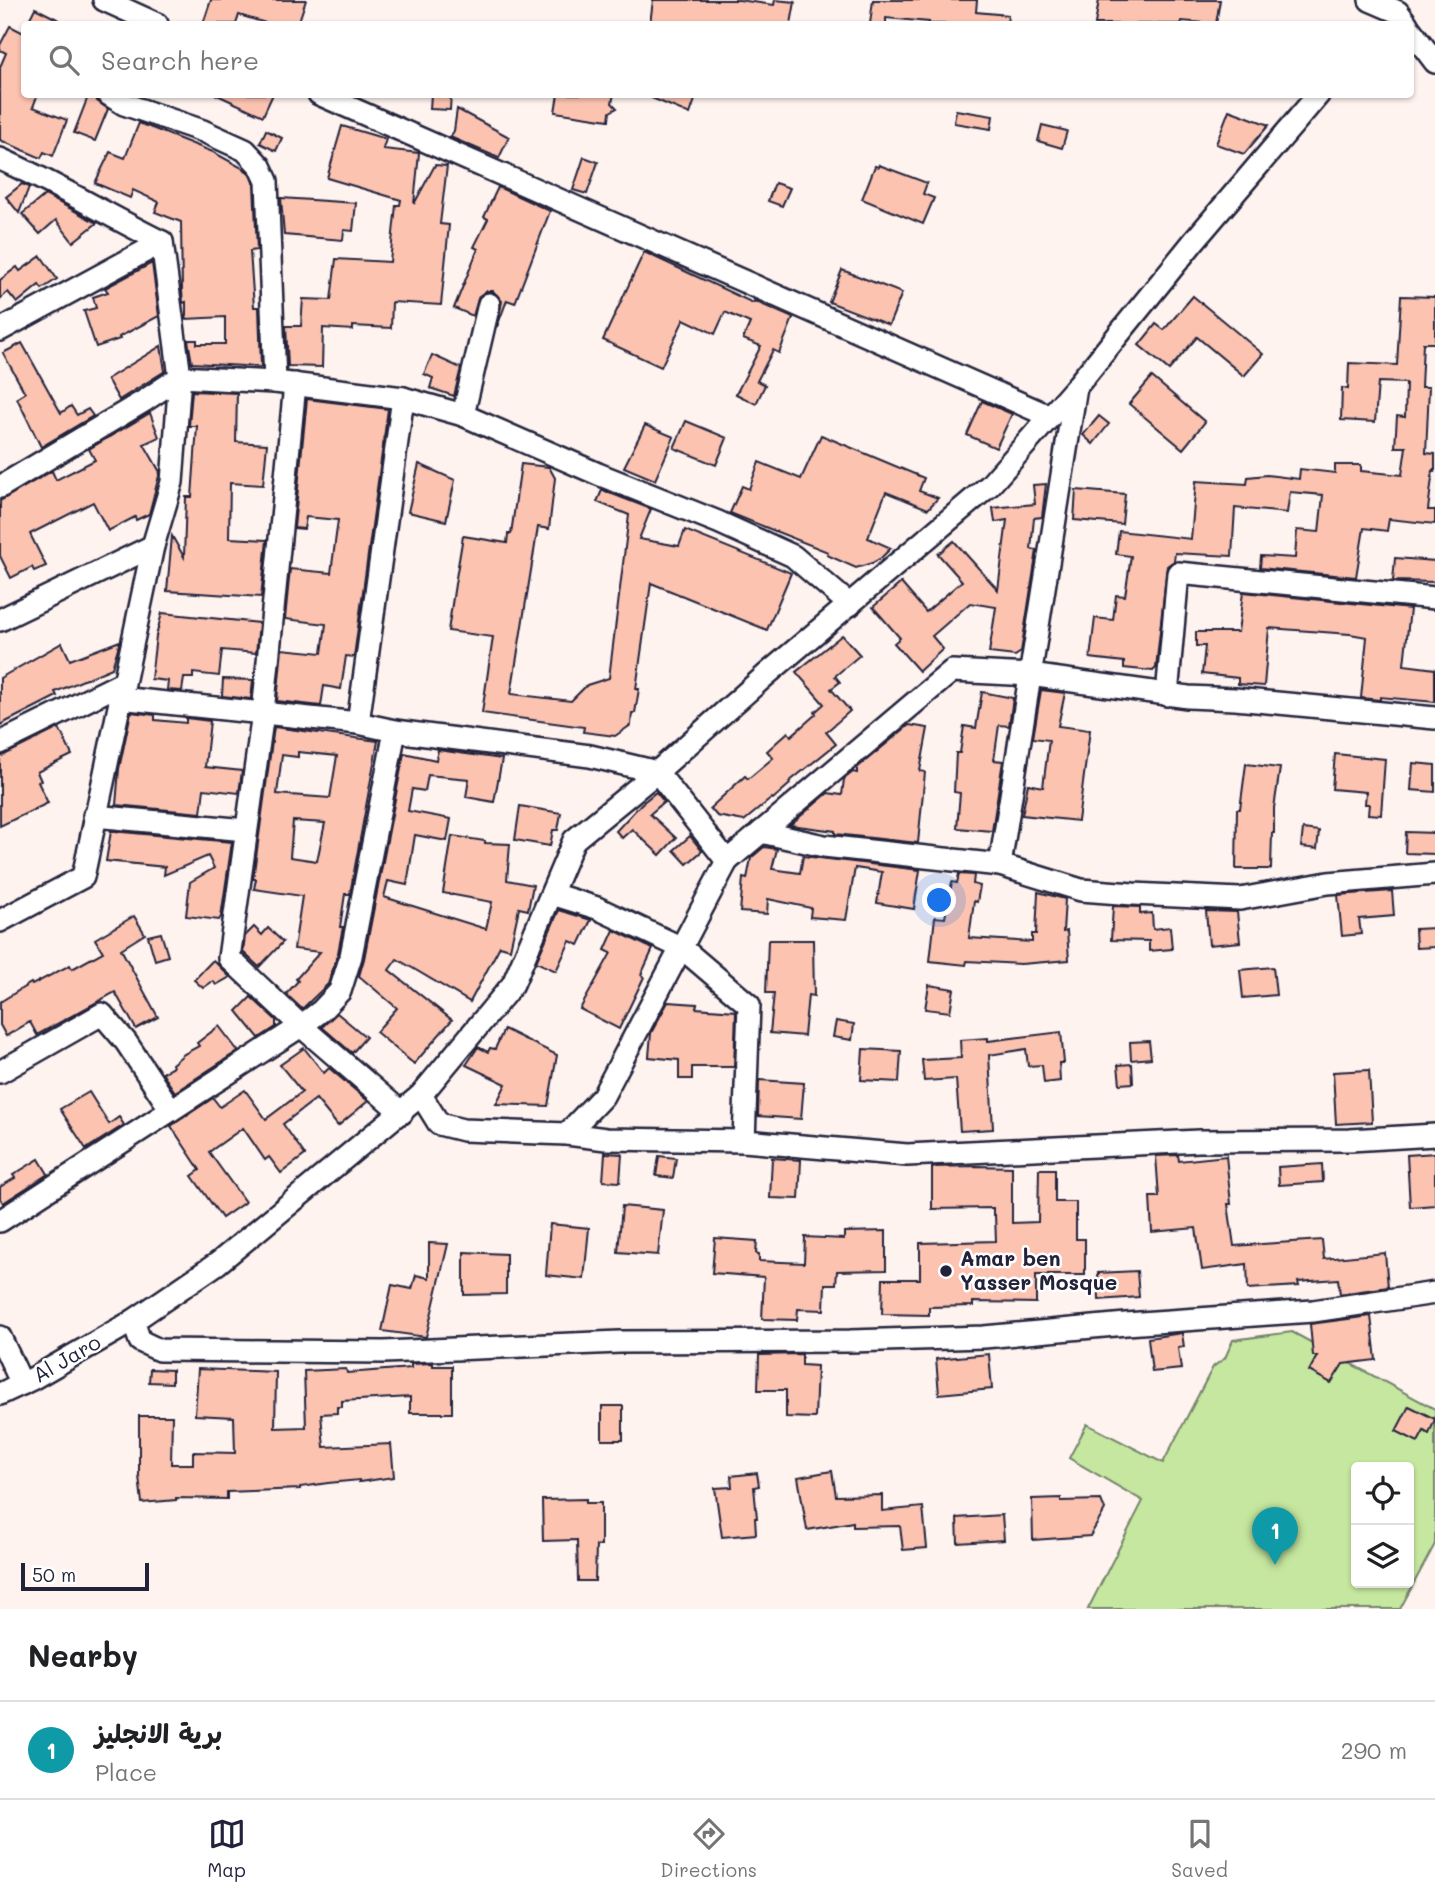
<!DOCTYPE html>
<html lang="en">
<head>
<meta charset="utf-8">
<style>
	:root { --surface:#fff; --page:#f6f6f6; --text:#202124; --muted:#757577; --line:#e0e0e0; --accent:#22223b }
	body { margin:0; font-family:Mali,"Playpen Sans Arabic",sans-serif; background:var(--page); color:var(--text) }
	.controls { position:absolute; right:21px; bottom:21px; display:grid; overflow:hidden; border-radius:7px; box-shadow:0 2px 5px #0004 }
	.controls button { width:63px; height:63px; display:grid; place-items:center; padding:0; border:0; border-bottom:2px solid var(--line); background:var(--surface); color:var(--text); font:35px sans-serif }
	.scale { position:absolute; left:21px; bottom:18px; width:128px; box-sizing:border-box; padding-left:7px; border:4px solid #22223b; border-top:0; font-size:19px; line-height:24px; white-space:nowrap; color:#22223b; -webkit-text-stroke:5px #fff; paint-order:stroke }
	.you { position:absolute; left:940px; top:901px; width:24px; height:24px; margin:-18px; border:5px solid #fff; border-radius:50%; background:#1a73e8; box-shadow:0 0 0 10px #1a73e833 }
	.badge { display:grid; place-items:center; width:46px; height:46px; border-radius:50%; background:var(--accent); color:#fff; font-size:23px; font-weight:700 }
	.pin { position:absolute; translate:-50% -58px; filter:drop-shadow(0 2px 4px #0008) }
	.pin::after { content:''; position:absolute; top:37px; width:24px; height:21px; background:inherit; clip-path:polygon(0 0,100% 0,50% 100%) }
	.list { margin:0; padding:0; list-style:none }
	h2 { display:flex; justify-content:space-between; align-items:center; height:91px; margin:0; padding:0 28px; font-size:30px }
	h2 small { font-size:23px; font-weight:400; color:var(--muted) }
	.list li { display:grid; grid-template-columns:46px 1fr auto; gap:21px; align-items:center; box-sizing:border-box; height:98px; padding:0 28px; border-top:2px solid var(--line) }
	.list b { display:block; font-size:26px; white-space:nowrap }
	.list p { margin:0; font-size:23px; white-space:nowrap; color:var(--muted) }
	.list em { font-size:23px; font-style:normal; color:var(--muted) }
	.icon { flex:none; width:38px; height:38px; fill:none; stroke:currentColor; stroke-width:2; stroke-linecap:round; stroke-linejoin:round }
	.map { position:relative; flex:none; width:1435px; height:1609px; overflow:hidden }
	.search { position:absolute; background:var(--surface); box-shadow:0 2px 5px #0004; left:21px; right:21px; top:21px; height:77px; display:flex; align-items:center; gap:18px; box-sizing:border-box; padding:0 24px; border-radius:7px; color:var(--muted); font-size:26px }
	.sheet { height:189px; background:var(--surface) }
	nav { display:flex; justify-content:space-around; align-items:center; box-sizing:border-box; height:98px; border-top:2px solid var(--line); background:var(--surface); font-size:19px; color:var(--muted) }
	nav a { display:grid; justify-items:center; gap:4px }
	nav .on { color:var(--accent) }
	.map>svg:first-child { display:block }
	.green { fill:#c6e79f; stroke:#74846d; stroke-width:2; fill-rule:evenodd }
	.building { fill:#fcc3b1; stroke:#22223b; stroke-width:2; fill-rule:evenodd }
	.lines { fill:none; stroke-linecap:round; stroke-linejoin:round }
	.minor-casing { stroke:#22223b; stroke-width:26 }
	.minor { stroke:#fff; stroke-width:21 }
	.poi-dot { fill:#22223b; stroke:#fff; stroke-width:2.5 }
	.labels { text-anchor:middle; stroke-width:5; stroke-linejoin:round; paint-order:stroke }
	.poi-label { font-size:21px; font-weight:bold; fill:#22223b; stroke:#fff; text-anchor:start }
	.street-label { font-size:21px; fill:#22223b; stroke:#fff }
</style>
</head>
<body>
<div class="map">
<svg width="1435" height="1609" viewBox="0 0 1435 1609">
	<rect width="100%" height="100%" fill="#fef3ef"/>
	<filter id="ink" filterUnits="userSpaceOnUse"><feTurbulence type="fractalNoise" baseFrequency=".0143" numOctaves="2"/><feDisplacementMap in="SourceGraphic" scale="14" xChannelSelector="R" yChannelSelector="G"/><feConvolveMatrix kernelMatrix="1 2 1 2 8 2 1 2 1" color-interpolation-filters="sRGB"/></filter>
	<g filter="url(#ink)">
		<path class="green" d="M1292 1332 1435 1409V1544L1400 1609H1088L1143 1501 1069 1458 1087 1424 1163 1463 1213 1367 1225 1358 1233 1340ZM1356 1467H1409V1583H1356Z"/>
		<g class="building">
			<path d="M211 0H306L298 24H269L239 15 236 24H203Z"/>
			<path d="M653 0H739L774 5 775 0 795 2 791 24H650Z"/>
			<path d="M873 0H977L976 12 1008 15 1007 24H929V22L886 18V24H870Z"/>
			<path d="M1099 0H1220L1216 24 1182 21 1181 24H1095Z"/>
			<path d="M35 8 67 24H27Z"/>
			<path d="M10 26 24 33V94H38L33 107 67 120 53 156 44 152 41 158 0 140V67L6 53 0 50V45Z"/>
			<path d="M89 94H95L97 101 108 109 95 141 74 133Z"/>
			<path d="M215 94H273L263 116Z"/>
			<path d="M431 94H451L450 110 430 109Z"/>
			<path d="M558 94H614L612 103 617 108 610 112 609 120 555 112Z"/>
			<path d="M642 94H697L690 114Z"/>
			<path d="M457 109 509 137 499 158 450 137 454 131Z"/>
			<path d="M956 110 993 116 991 129 954 123Z"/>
			<path d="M1229 110 1269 125 1244 154 1216 144Z"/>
			<path d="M139 123 213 152 244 169 249 173 254 184 257 250 250 251 254 307H259L261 367 192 363 188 340H197V344H225V317L186 319V302L183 303 182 291 181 222 155 212 159 202 133 190 130 198 95 183 110 152 125 158Z"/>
			<path d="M1042 125 1067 131 1062 148 1038 141Z"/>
			<path d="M342 126 386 139 383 149 419 153 414 204 435 165 447 166 440 224 449 225 441 305 392 302 391 328 353 326V330L323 328 322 367 288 366 286 326H301L303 299 331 300 336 259 390 262 396 205H400L401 200 327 178Z"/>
			<path d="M266 130 282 138 276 151 260 143Z"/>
			<path d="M584 157 598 162 587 194 573 190Z"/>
			<path d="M879 165 927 183 923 194 934 198 923 224 862 199 875 166 879 167Z"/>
			<path d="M775 183 790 188 782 206 768 201Z"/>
			<path d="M22 184 29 187 19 213 6 197Z"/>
			<path d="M498 187 550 211 515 303 507 300 497 327 502 301 493 291H486L479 296 473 316 454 308 478 249 474 247 488 219 484 217Z"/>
			<path d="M45 195 75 211 97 223 73 242 56 220 40 234 22 214Z"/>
			<path d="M281 198 356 203 353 231 344 230 343 240 284 235Z"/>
			<path d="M644 252 753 303 754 301 793 318 779 353 773 350 757 381 765 385 756 404 736 394 761 346 743 339 750 323 725 312 715 334 684 319 661 367 603 340Z"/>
			<path d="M41 256 57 279 42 289 39 285 17 303 8 292 0 299V280L17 267 20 271Z"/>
			<path d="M152 263 159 316 119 337 120 339 96 347 84 311 96 308 93 297 108 292 105 288Z"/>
			<path d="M842 270 902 293 889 325 829 302Z"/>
			<path d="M1193 296 1263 354 1244 376 1197 337 1169 370 1139 345 1156 324 1164 330Z"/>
			<path d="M1401 296 1435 297V343H1423L1421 387H1429L1426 453 1435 454V471L1433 470 1428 510H1435V524L1389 519 1387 531 1364 528 1356 577 1260 568 1261 556 1295 558 1297 530 1319 532 1323 495 1290 492 1287 513 1235 508 1232 556 1175 553 1174 561 1167 566 1156 668 1153 671 1124 668V662L1090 658 1095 618 1113 620 1116 595 1125 596 1131 556 1116 554 1119 531 1191 539 1196 481 1247 484 1248 477 1267 475 1299 479 1300 469 1335 473V465H1361V471L1402 475 1406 447H1395L1397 416 1405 417 1406 383 1378 382 1375 422 1341 420 1342 388 1348 389 1349 363 1397 365Z"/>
			<path d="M22 343 61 413 71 406 77 415 88 409 93 416 41 447 17 398 25 393 3 353Z"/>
			<path d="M161 346 165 371 119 400 107 379Z"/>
			<path d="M432 355 461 368 454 396 430 388 433 378 424 374Z"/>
			<path d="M1152 377 1205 422 1183 449 1129 404Z"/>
			<path d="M192 391 237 393 236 442 267 444 263 485 230 483 229 538 267 540 261 597 167 591 172 536 184 557 186 497H192L197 426H189Z"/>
			<path d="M307 399 388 409 354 657 346 656 341 689 324 686 321 706 277 701 282 649 322 653 326 624 285 619 290 569 331 573 338 520 306 517 304 529 294 528Z"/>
			<path d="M982 401 1012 414 996 448 967 435Z"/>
			<path d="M150 413 159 437 144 444 160 472 149 514 136 520 135 517 108 531 93 502 30 534 46 566 34 571 32 567 11 578 0 556V501L52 471 56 480 95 460 89 449Z"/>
			<path d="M1099 416 1109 424 1093 444 1083 435Z"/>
			<path d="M686 421 727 438 716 465 674 448Z"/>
			<path d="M645 425 674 437 655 480 624 467Z"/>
			<path d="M821 435 924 478 919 491 938 498 928 509 886 492 868 538 891 548 881 558 872 563 856 568 827 555 828 552 730 513 742 486 749 489 759 462 801 479Z"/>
			<path d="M419 464 455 480 446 521 408 512Z"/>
			<path d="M521 464 549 467 555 478 549 529 538 527 511 694 571 701 587 685 609 678 629 515 597 502 602 490 651 509 639 539 679 546 685 530 791 573 767 630 651 583 636 689H639L635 713H632L631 725 615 736 583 732 584 727 482 713 493 637 448 631 455 584 463 536 507 543 508 534H511Z"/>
			<path d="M1046 484 1042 517 1034 518 1031 549 1037 550 1021 652 1015 656 989 653 996 607 970 603 932 636 943 649 919 671 894 643 900 638 873 607 901 583 926 612 962 581 938 554 954 541 998 590 1007 520 995 522 993 508 1035 504 1033 485Z"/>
			<path d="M1076 490 1125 494 1122 524 1074 520Z"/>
			<path d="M1395 558 1435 561V582L1393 581Z"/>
			<path d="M1243 592 1410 609 1404 665 1435 669V702L1380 697V700L1361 698 1367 637 1350 634 1269 628 1264 686 1238 684V678L1202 674 1205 646H1196V632H1238Z"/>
			<path d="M162 613 259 623 256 653 222 650 219 676 193 673V678H184L182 691 167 690 168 681 151 679 156 636Z"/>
			<path d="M842 635 860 655 835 676 840 682 831 689 850 711 826 732 836 744 789 782 790 784 773 799 772 798 744 821 717 816 710 808 745 776 748 779 773 758 767 751 788 732 791 736 816 714 815 712 824 704 796 672Z"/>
			<path d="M120 641 112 668 55 692 57 696 0 725V678L62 643 70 660Z"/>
			<path d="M223 679 253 680 251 699 222 696Z"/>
			<path d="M1041 690 1065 693 1058 726 1090 730 1078 821 1022 815 1028 784 1043 787 1049 740 1033 738Z"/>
			<path d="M982 692 1013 698 1009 726 999 725 994 760 1003 761 992 831 957 828 960 793 954 792 956 753H960L964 726 976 728Z"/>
			<path d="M131 712 155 715V720L186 723V718L210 721 205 767 242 771 239 793 204 789 201 813 116 805 119 769Z"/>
			<path d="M909 725 928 728 920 771 925 772 918 843 835 834V831L790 825 828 793 842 795 844 779 853 772 857 773V768Z"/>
			<path d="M274 727 378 741 350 894H345L340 927H343L338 953 328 984 302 1009 286 994 298 981 296 979 320 952 294 949 302 896 254 889 256 879H253ZM298 752 337 756 330 798 277 794 282 755 298 757ZM293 821 325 823 317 861 290 857Z"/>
			<path d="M59 728 72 755 37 772 41 781 38 782 48 803 0 826V757Z"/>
			<path d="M438 750 502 759 494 802 466 797 469 779 428 775 425 791 412 789 408 811 451 819 447 841 415 835 407 885 388 881 384 897 486 929 492 902 443 893 452 836 485 841V843L510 844 507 880 533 885 528 910 519 908 510 949 500 946 470 1002 397 959 389 970 452 1020 414 1064 376 1032 397 1008 359 976 364 959 404 753 436 760Z"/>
			<path d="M1335 754 1385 759 1381 815 1368 814 1369 804H1365L1366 792 1332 789Z"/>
			<path d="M1413 763 1435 765V792L1411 790Z"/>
			<path d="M1246 764 1280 768 1274 808V833H1272L1271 869H1236L1237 809H1240Z"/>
			<path d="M656 792 664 802 650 814 676 838 660 855 632 829 622 838 616 831 641 804Z"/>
			<path d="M520 806 561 813 558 830H553L550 846 515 840Z"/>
			<path d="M1303 829 1319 831 1317 849 1301 847Z"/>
			<path d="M111 831 232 842 221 917 219 920 186 916 190 882 214 868 208 856 164 875 165 867 106 861Z"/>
			<path d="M1406 832 1435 833V854L1405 853Z"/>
			<path d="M690 836 702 851 687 864 674 850Z"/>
			<path d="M764 847 777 849 772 869 800 873 803 856 920 870 914 909 877 903 882 872 855 868 846 920 810 917 811 908 768 899 767 914 740 912 743 878 747 879 751 858Z"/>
			<path d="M959 874 974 875 973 884 980 886 977 902 974 901 969 938 1032 942V934H1036L1038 892 1065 899 1063 932 1067 931 1069 960 1021 964 967 961 966 965 930 961 935 917 945 918 952 882 957 883Z"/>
			<path d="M1392 891 1394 916 1359 919 1361 934 1342 936 1338 895Z"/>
			<path d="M1113 906 1140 907V914L1152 913 1153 929 1170 927 1172 949 1149 951V941L1111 940Z"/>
			<path d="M559 910 591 920 579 945 570 941 556 971 536 962Z"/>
			<path d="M1206 911 1237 912 1240 942 1209 945Z"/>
			<path d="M134 916 145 934 121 949 158 1017 136 1029 115 992 37 1035 30 1022 6 1036 0 1025V1002L31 983 32 985 70 965 72 969 103 952 95 939Z"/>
			<path d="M254 927 262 935 268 928 283 942 259 967 243 952 245 936Z"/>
			<path d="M1435 928V947L1416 948 1415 929Z"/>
			<path d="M614 930 653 949 641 975 644 977 619 1029 580 1009 611 953 605 950Z"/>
			<path d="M161 933 168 956 155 960 148 936Z"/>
			<path d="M768 940H813L814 996 808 995 804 1036 770 1033 774 993H766Z"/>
			<path d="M213 960 230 977 216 985 213 981 203 988 194 980Z"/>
			<path d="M1273 967 1276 995 1243 998 1240 970Z"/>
			<path d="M929 985 954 989 950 1012 925 1009Z"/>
			<path d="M251 997 276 1020V1027L259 1038 237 1011Z"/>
			<path d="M668 1002 697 1004 696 1008 736 1011 734 1067H692V1079H679V1060L649 1057 651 1033Z"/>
			<path d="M337 1013 366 1037 352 1053 322 1027Z"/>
			<path d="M836 1021 854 1024 852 1040 833 1037Z"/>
			<path d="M219 1026 238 1051 175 1092 162 1073 173 1067 172 1064 184 1054 199 1046 197 1043Z"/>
			<path d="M504 1029 557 1055 548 1106 496 1104 506 1084 466 1065 478 1047 488 1052 490 1048 495 1049Z"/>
			<path d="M1061 1032 1064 1063H1059L1060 1081 1044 1083 1042 1065 1028 1066 1026 1049 989 1055 993 1129 960 1131 956 1079 924 1081 922 1060 961 1058 960 1040 988 1038V1041Z"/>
			<path d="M1149 1041 1151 1058 1131 1060 1130 1042Z"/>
			<path d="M304 1048 324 1073 329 1068 368 1101 338 1126 316 1099 283 1124 305 1155 281 1173 269 1157 265 1160 243 1128 209 1152 245 1202 222 1218 192 1176 200 1170 171 1126 213 1098 220 1107 245 1090 266 1119 302 1092 280 1065Z"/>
			<path d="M863 1049 901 1051 899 1082 861 1080Z"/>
			<path d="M1132 1064 1133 1083 1120 1084 1118 1065Z"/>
			<path d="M1369 1070 1372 1122 1336 1124 1333 1072Z"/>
			<path d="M759 1080 804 1083 801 1119 758 1116Z"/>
			<path d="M89 1092 109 1124 119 1117 124 1125 86 1149 60 1109Z"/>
			<path d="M605 1153 622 1154 620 1182 603 1181Z"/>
			<path d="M1435 1153V1205L1410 1207 1407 1155Z"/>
			<path d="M1178 1155 1179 1161 1226 1156 1231 1204H1228L1234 1246 1322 1240 1324 1259 1385 1253 1388 1287 1340 1294 1338 1279 1298 1282 1299 1286 1248 1289 1247 1264 1202 1270 1196 1228 1152 1232 1150 1197H1159L1156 1156Z"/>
			<path d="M659 1156 676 1158 673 1178 656 1176Z"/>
			<path d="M772 1158 801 1160 799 1199 770 1198Z"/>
			<path d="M39 1159 48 1174 3 1203 0 1198V1187L15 1178 13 1175Z"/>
			<path d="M1322 1164 1323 1182 1279 1185 1278 1167Z"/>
			<path d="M975 1166 1012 1167V1223L1038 1222 1039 1169H1055V1202H1076V1239H1085V1275H1036V1303L973 1302V1306L929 1307V1315L882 1314 883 1279H920V1243L996 1241 995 1215H993V1208L932 1209V1167Z"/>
			<path d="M622 1206 663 1210 658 1255 618 1252Z"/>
			<path d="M550 1224 589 1228 584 1279 546 1275Z"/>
			<path d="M886 1231V1270L837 1271 836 1284H825L824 1310 798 1309 797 1320 762 1319 764 1277 712 1273 715 1238 757 1241 756 1253 759 1254V1261L804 1263 805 1237 844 1239V1232Z"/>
			<path d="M429 1243 448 1244 426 1337 382 1331 392 1285 412 1289 416 1275 429 1278Z"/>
			<path d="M464 1252 506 1254V1294L464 1295Z"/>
			<path d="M1137 1271 1139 1297 1099 1300 1098 1273Z"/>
			<path d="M1371 1316 1376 1360 1343 1364 1331 1383 1309 1371 1317 1356H1313L1310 1324Z"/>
			<path d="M1182 1333 1184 1347 1178 1348 1181 1369 1152 1372 1148 1338Z"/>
			<path d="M802 1354V1365L817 1366 815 1418 786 1417V1390H758L759 1355Z"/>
			<path d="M989 1354 992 1389 939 1394 936 1359Z"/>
			<path d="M433 1363V1366H452V1413H410V1397L342 1401V1407H337V1413L321 1414 324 1447 391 1444 394 1477 359 1482V1480L328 1483 300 1487V1489L227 1492V1499L176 1498V1500L142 1503 139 1476V1416H172L171 1464H193V1452L235 1453 234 1417 195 1415 198 1369 276 1372 275 1428 306 1427 304 1371 346 1369 347 1373 411 1368V1364Z"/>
			<path d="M150 1369 172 1370V1383L149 1382Z"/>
			<rect x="602" y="1406" width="21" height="34"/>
			<path d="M1409 1406 1435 1419 1429 1434 1424 1431 1418 1442 1396 1431Z"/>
			<path d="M832 1471 836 1496 882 1495V1511L923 1507 927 1548 903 1550 900 1526 853 1527V1522L807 1530 798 1477Z"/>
			<path d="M757 1473 759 1486 754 1487 757 1518H755L756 1534 722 1537 715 1488 732 1487 731 1476Z"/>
			<path d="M1061 1498V1501L1101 1500 1105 1510 1090 1536 1033 1540 1032 1499Z"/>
			<path d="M586 1499V1503H601V1546H596L595 1581H578L577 1540 543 1541 542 1500Z"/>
			<path d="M1002 1515 1004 1540 958 1543 957 1518Z"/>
		</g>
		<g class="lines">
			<g class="minor-casing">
				<g id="minor">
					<path d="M104 0 157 24"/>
					<path d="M1370 0 1398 12 1407 24"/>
					<path d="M1410 29 1435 62"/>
					<path d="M108 94 124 104 203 131 245 150 260 166 267 181 275 382"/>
					<path d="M319 94 1049 416"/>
					<path d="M0 159C55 183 107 215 162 242L180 377 172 482 153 546 83 877 0 921"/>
					<path d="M0 330 162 242"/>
					<path d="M295 384 263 713 229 958 301 1026 402 1113"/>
					<path d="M463 415 489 304"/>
					<path d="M0 487 144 401 180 377 275 382 403 398 463 415 598 474 718 522 793 556 850 605"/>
					<path d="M0 620 153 546"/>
					<path d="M1167 695 1178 573 1435 598"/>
					<path d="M119 698 358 723 395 731 590 756 657 772 727 861 952 671 1030 675 1188 697 1235 699 1435 718"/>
					<path d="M358 723 403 398"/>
					<path d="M0 743 122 683"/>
					<path d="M94 816 246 830"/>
					<path d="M761 832 824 846 1000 865 1081 890 1133 894 1240 899 1328 883 1435 874"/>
					<path d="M1000 865 1076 387"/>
					<path d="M552 894 597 908 682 948 749 1005 744 1141"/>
					<path d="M0 1072 102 1014 126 1042 171 1110"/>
					<path d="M421 1095 439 1124 463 1130 567 1134 606 1139 744 1141 907 1155 1199 1141 1350 1140 1435 1135"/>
					<path d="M567 1134 603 1096 727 861"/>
					<path d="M0 1221 301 1026 321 1011 340 991 351 956 395 731"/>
					<path d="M133 1321 140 1341 159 1350 384 1352 620 1342 850 1341 984 1337 1126 1324 1313 1311 1435 1293"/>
					<path d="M0 1337 22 1384"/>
					<path d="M0 1394 32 1379 133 1321 218 1263 421 1095 513 984 574 840 657 772 766 675 990 485 1076 387 1194 241 1319 94"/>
				</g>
			</g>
			<use href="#minor" class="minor"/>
		</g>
	</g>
	<circle class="poi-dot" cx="946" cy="1271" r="7"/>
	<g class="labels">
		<g class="poi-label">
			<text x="960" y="1266">Amar ben<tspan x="960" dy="24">Yasser Mosque</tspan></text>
		</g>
		<g class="street-label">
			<text transform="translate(67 1359) rotate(-30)" y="7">Al Jaro</text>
		</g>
	</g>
</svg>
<div class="controls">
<button><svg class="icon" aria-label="locate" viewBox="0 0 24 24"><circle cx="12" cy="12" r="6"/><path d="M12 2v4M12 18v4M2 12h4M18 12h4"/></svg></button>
<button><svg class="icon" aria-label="layers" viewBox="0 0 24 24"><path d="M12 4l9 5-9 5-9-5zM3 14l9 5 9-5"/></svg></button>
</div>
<div class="scale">50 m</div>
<div class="you"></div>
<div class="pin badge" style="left:1275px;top:1565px;background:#0f9aa8">1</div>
<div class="search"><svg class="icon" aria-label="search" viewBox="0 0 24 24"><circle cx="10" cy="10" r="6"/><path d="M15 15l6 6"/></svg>Search here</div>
</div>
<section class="sheet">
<h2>Nearby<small></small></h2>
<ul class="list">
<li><span class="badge" style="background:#0f9aa8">1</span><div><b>برية الانجليز</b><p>Place</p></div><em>290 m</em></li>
</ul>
</section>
<nav>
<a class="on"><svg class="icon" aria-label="map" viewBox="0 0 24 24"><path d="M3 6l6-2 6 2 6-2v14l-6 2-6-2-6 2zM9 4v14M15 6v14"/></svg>Map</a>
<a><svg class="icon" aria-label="directions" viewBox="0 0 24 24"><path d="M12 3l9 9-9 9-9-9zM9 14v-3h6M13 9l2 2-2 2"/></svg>Directions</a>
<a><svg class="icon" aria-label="saved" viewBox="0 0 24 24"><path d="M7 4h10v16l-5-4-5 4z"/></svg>Saved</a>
</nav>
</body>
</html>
